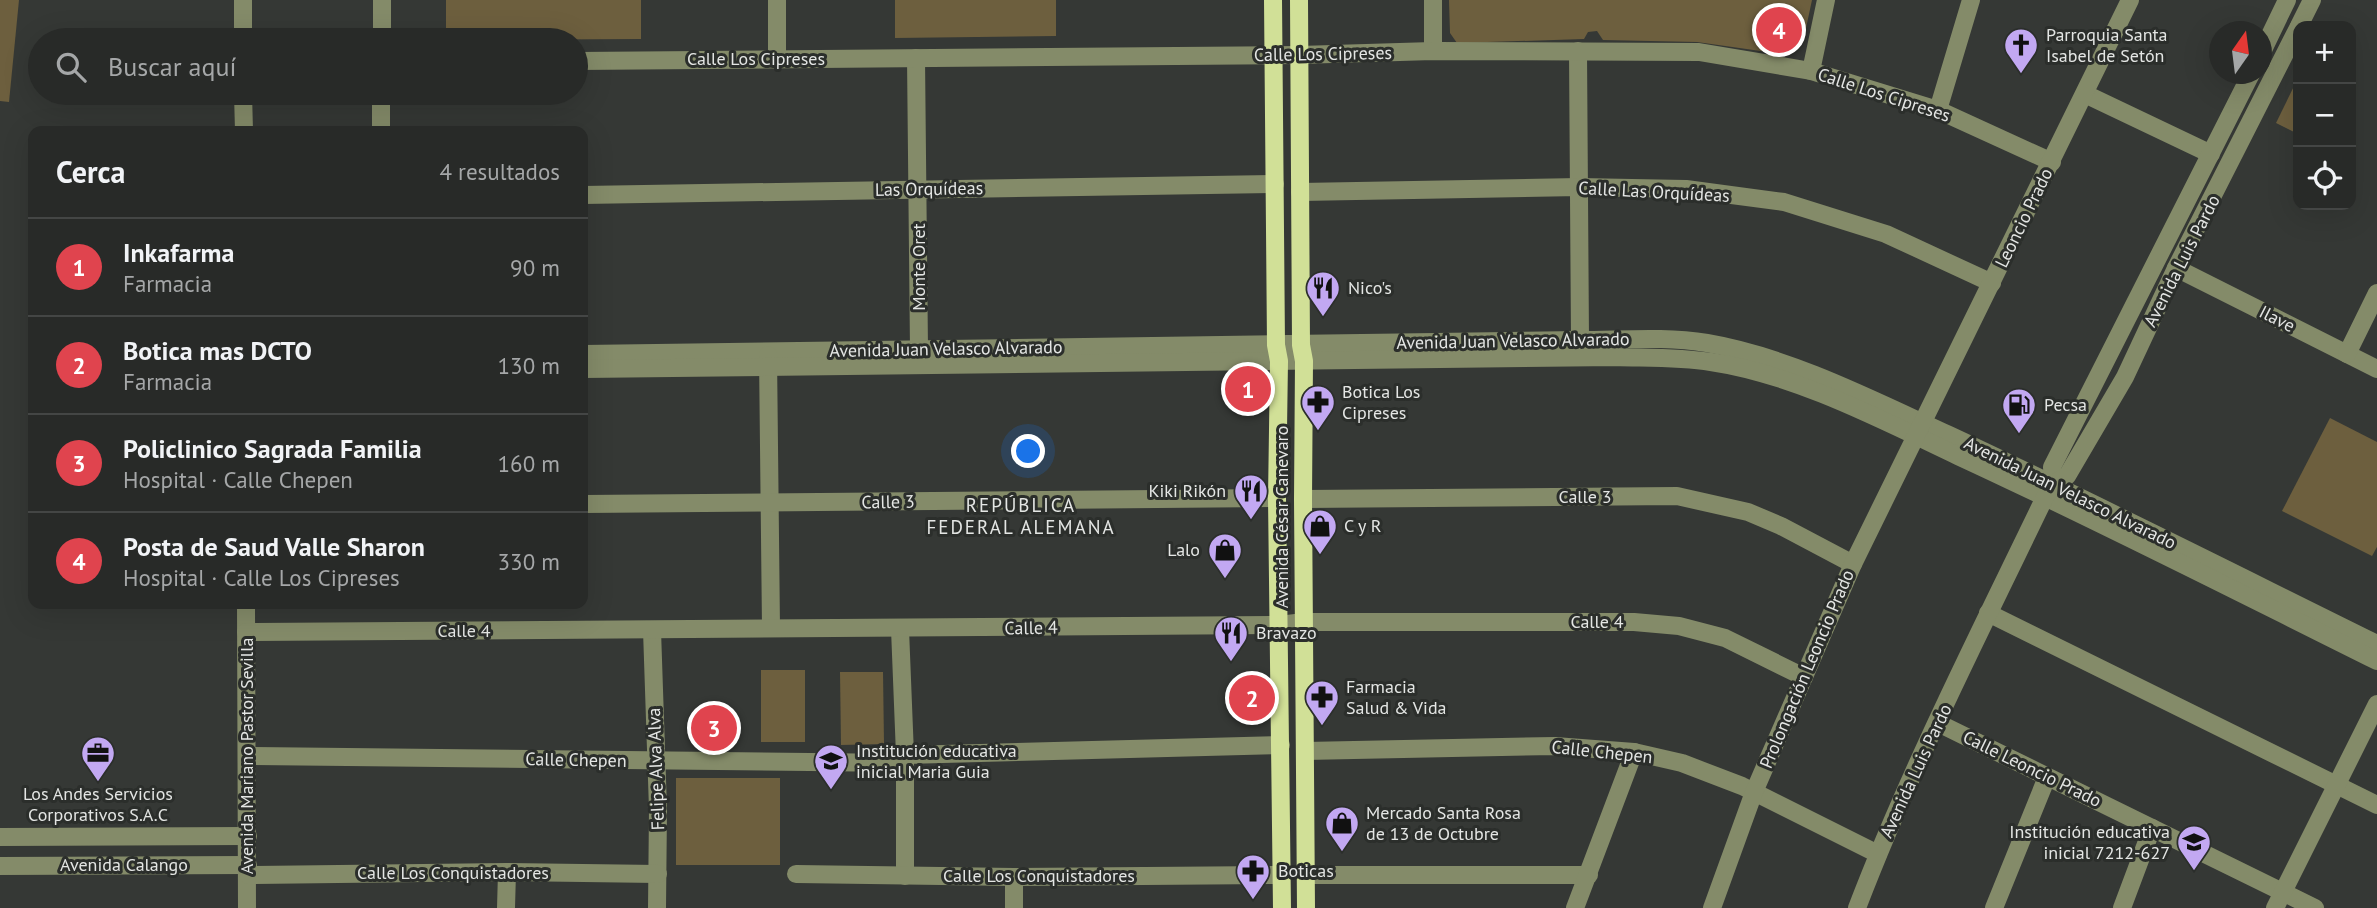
<!DOCTYPE html>
<html lang="es">
<head>
<meta charset="utf-8">
<style>
	:root { --surface:#282a28; --page:#343634; --text:#f1f3f6; --muted:#a5a7a8; --line:#444645; --accent:#c2a8f2 }
	body { margin:0; font-family:"PT Sans",sans-serif; background:var(--page); color:var(--text) }
	.controls { position:absolute; right:21px; top:21px; display:grid; overflow:hidden; border-radius:14px; box-shadow:0 7px 28px #0002 }
	.controls button { width:63px; height:63px; display:grid; place-items:center; padding:0; border:0; border-bottom:2px solid var(--line); background:var(--surface); color:var(--text); font:35px sans-serif }
	.compass { position:absolute; left:2209px; top:21px; width:63px; height:63px; border-radius:50%; background:var(--surface); box-shadow:0 7px 28px #0002; rotate:14deg }
	.you { position:absolute; left:1029px; top:452px; width:24px; height:24px; margin:-18px; border:5px solid #fff; border-radius:50%; background:#1a73e8; box-shadow:0 0 0 10px #1a73e833 }
	.badge { display:grid; place-items:center; width:46px; height:46px; border-radius:50%; background:var(--accent); color:#fff; font-size:23px; font-weight:700 }
	.pin { position:absolute; translate:-50% -50%; border:4px solid #fff; box-shadow:0 2px 7px #0006 }
	.list { margin:0; padding:0; list-style:none }
	h2 { display:flex; justify-content:space-between; align-items:center; height:91px; margin:0; padding:0 28px; font-size:30px }
	h2 small { font-size:23px; font-weight:400; color:var(--muted) }
	.list li { display:grid; grid-template-columns:46px 1fr auto; gap:21px; align-items:center; box-sizing:border-box; height:98px; padding:0 28px; border-top:2px solid var(--line) }
	.list b { display:block; font-size:26px; white-space:nowrap }
	.list p { margin:0; font-size:23px; white-space:nowrap; color:var(--muted) }
	.list em { font-size:23px; font-style:normal; color:var(--muted) }
	.icon { flex:none; width:38px; height:38px; fill:none; stroke:currentColor; stroke-width:2; stroke-linecap:round; stroke-linejoin:round }
	.map { position:relative; flex:none; width:2377px; height:908px; overflow:hidden }
	.search { position:absolute; background:var(--surface); box-shadow:0 7px 28px #0002; left:28px; top:28px; width:560px; height:77px; display:flex; align-items:center; gap:18px; box-sizing:border-box; padding:0 24px; border-radius:38px; color:var(--muted); font-size:26px }
	.panel { position:absolute; background:var(--surface); box-shadow:0 7px 28px #0002; left:28px; top:126px; width:560px; height:483px; border-radius:14px }
	.map>svg:first-child { display:block }
	.green { fill:#6d5f3e }
	.lines { fill:none; stroke-linecap:round; stroke-linejoin:round }
	.minor { stroke:#848b69; stroke-width:18 }
	.major { stroke:#d1e097; stroke-width:18 }
	.labels { text-anchor:middle; stroke-width:6; stroke-linejoin:round; paint-order:stroke }
	.poi-label { font-size:18px; fill:#e4e6e4; stroke:#2b2e2b; text-anchor:start }
	.street-label { font-size:18px; fill:#e4e6e4; stroke:#2b2e2b }
	.neighbourhood-label { font-size:19px; letter-spacing:2px; fill:#e4e6e4; stroke:#2b2e2b }
</style>
</head>
<body>
<div class="map">
<svg width="2377" height="908" viewBox="0 0 2377 908">
	<rect width="100%" height="100%" fill="#353835"/>
	<g class="green">
		<path d="M0 0H19L9 102 0 101Z"/>
		<path d="M446 0H641V39L446 40Z"/>
		<path d="M895 0H1056V36L895 38Z"/>
		<path d="M1449 0H1812L1803 42 1788 55 1697 42 1603 40 1597 31 1588 32 1584 39 1457 43 1450 33Z"/>
		<path d="M2298 78V134L2276 123Z"/>
		<path d="M2330 418 2377 442V547L2372 556 2282 511Z"/>
		<rect x="761" y="670" width="44" height="72"/>
		<path d="M840 672H883L884 744 841 745Z"/>
		<rect x="676" y="778" width="104" height="87"/>
	</g>
	<g class="lines">
		<g class="minor">
			<path d="M243 0V40"/>
			<path d="M777 0V59"/>
			<path d="M1433 0V51"/>
			<path d="M2299 26 2312 0"/>
			<path d="M382 40V0"/>
			<path d="M1578 51 1580 340"/>
			<path d="M2262 52 2287 0"/>
			<path d="M916 58 919 349"/>
			<path d="M576 61 1299 55 1433 51 1699 52 1811 71 1938 110 2052 162"/>
			<path d="M1811 71 1826 0"/>
			<path d="M243 93 244 131"/>
			<path d="M2085 94 2211 154"/>
			<path d="M1938 110 1971 0"/>
			<path d="M381 131V93"/>
			<path d="M1300 192 1579 187 1686 189 1784 202 1886 234 1992 283"/>
			<path d="M583 195 1275 184"/>
			<path d="M2176 268 2377 369"/>
			<path d="M583 354 1580 340C1622 340 1665 336 1707 343 1789 357 1873 400 1949 435 2093 502 2235 574 2377 644"/>
			<path d="M2347 354 2377 293"/>
			<path d="M768 355 771 628"/>
			<path d="M583 369 1616 357C1647 358 1680 357 1711 362 1794 374 1882 420 1958 456 2099 521 2238 592 2377 661"/>
			<path d="M2053 484 2052 467 2251 74"/>
			<path d="M1303 499 1677 496 1748 512 1781 526 1853 564"/>
			<path d="M583 504 1277 498"/>
			<path d="M246 604 247 908"/>
			<path d="M1988 613 2377 805"/>
			<path d="M900 629 905 755V876"/>
			<path d="M652 630 658 809 657 908"/>
			<path d="M246 632 1279 625 1304 622H1634L1679 626 1725 638 1804 677"/>
			<path d="M1938 723 2315 908"/>
			<path d="M1305 751 1555 746 1634 752 1682 763 1742 786 1878 854"/>
			<path d="M905 755 1281 745"/>
			<path d="M248 756 905 763"/>
			<path d="M0 837 248 836"/>
			<path d="M0 866 248 865"/>
			<path d="M796 874 1014 877 1282 875"/>
			<path d="M248 875 507 872 658 874"/>
			<path d="M1306 875H1589"/>
			<path d="M1014 877V908"/>
			<path d="M506 908 507 872"/>
			<path d="M1575 908 1634 752"/>
			<path d="M1712 908 1754 792 1853 564 2130 0"/>
			<path d="M1857 908C1911 767 1980 632 2045 497L2053 484 2067 476 2125 377 2176 268 2298 28"/>
			<path d="M1994 908 2047 777"/>
			<path d="M2122 908 2152 828"/>
			<path d="M2275 908 2377 704"/>
		</g>
		<g class="major">
			<path d="M1273 0 1276 345 1279 361 1277 498 1282 908"/>
			<path d="M1299 0 1301 345 1304 361 1303 499 1306 908"/>
		</g>
	</g>
	<defs>
		<g id="church-pin" transform="scale(1.75)"><path d="M0 17L-7.5 6A9.5 9.5 0 1 1 7.5 6Z" fill="#c2a8f2" stroke="#2b2e2b"/><path d="M-1.2-6h2.4v3.5h3.3v2.4h-3.3V6h-2.4V-.1h-3.3v-2.4h3.3Z" fill="#111"/></g>
		<g id="restaurant-pin" transform="scale(1.75)"><path d="M0 17L-7.5 6A9.5 9.5 0 1 1 7.5 6Z" fill="#c2a8f2" stroke="#2b2e2b"/><path d="M-5-6h1v4h1v-4h1v4h1v-4h1v5L-1.5 .5V6h-2V.5L-5-1ZM5-6V6H3V1.5H1.5Q1.5-4 5-6Z" fill="#111"/></g>
		<g id="pharmacy-pin" transform="scale(1.75)"><path d="M0 17L-7.5 6A9.5 9.5 0 1 1 7.5 6Z" fill="#c2a8f2" stroke="#2b2e2b"/><path d="M-2-6h4v4h4v4h-4v4h-4v-4h-4v-4h4Z" fill="#111"/></g>
		<g id="fuel-pin" transform="scale(1.75)"><path d="M0 17L-7.5 6A9.5 9.5 0 1 1 7.5 6Z" fill="#c2a8f2" stroke="#2b2e2b"/><path d="M-5.5-6h7V0h2V4h1.3V-2.5L3-4.5l.8-.8L6-3V5H2.5V1h-1V6h-7ZM-4.2-4.7v3.2H.2V-4.7Z" fill="#111"/></g>
		<g id="shop-pin" transform="scale(1.75)"><path d="M0 17L-7.5 6A9.5 9.5 0 1 1 7.5 6Z" fill="#c2a8f2" stroke="#2b2e2b"/><path d="M-5-2.5h2.3a2.7 3.5 0 0 1 5.4 0H5L5.5 6h-11ZM-1.5-2.5h3a1.5 2.3 0 0 0-3 0Z" fill="#111"/></g>
		<g id="office-pin" transform="scale(1.75)"><path d="M0 17L-7.5 6A9.5 9.5 0 1 1 7.5 6Z" fill="#c2a8f2" stroke="#2b2e2b"/><path d="M-6-3h4V-5.5h4V-3h4V5H-6ZM-1-4.5V-3h2v-1.5ZM-6 0V1H6V0Z" fill="#111"/></g>
		<g id="school-pin" transform="scale(1.75)"><path d="M0 17L-7.5 6A9.5 9.5 0 1 1 7.5 6Z" fill="#c2a8f2" stroke="#2b2e2b"/><path d="M0-5L7-2L0 1L-7-2ZM-4 1L0 2.5L4 1V4Q0 6-4 4Z" fill="#111"/></g>
	</defs>
	<g fill-rule="evenodd">
		<use href="#church-pin" x="2021" y="45"/>
		<use href="#restaurant-pin" x="1323" y="288"/>
		<use href="#pharmacy-pin" x="1318" y="402"/>
		<use href="#fuel-pin" x="2019" y="405"/>
		<use href="#restaurant-pin" x="1251" y="491"/>
		<use href="#shop-pin" x="1320" y="526"/>
		<use href="#shop-pin" x="1225" y="550"/>
		<use href="#restaurant-pin" x="1231" y="633"/>
		<use href="#pharmacy-pin" x="1322" y="697"/>
		<use href="#office-pin" x="98" y="753"/>
		<use href="#school-pin" x="831" y="761"/>
		<use href="#shop-pin" x="1342" y="823"/>
		<use href="#school-pin" x="2194" y="842"/>
		<use href="#pharmacy-pin" x="1253" y="871"/>
	</g>
	<g class="labels">
		<g class="poi-label">
			<text x="2046" y="41">Parroquia Santa<tspan x="2046" dy="21">Isabel de Setón</tspan></text>
			<text x="1348" y="294">Nico's</text>
			<text x="1342" y="398">Botica Los<tspan x="1342" dy="21">Cipreses</tspan></text>
			<text x="2044" y="411">Pecsa</text>
			<text x="1226" y="497" text-anchor="end">Kiki Rikón</text>
			<text x="1344" y="532">C y R</text>
			<text x="1200" y="556" text-anchor="end">Lalo</text>
			<text x="1256" y="639">Bravazo</text>
			<text x="1346" y="693">Farmacia<tspan x="1346" dy="21">Salud &amp; Vida</tspan></text>
			<text x="856" y="757">Institución educativa<tspan x="856" dy="21">inicial Maria Guia</tspan></text>
			<text x="98" y="800" text-anchor="middle">Los Andes Servicios<tspan x="98" dy="21">Corporativos S.A.C</tspan></text>
			<text x="1366" y="819">Mercado Santa Rosa<tspan x="1366" dy="21">de 13 de Octubre</tspan></text>
			<text x="2170" y="838" text-anchor="end">Institución educativa<tspan x="2170" dy="21">inicial 7212-627</tspan></text>
			<text x="1278" y="877">Boticas</text>
		</g>
		<g class="street-label">
			<text transform="translate(1323 54) rotate(-1)" y="6">Calle Los Cipreses</text>
			<text x="756" y="65">Calle Los Cipreses</text>
			<text transform="translate(1884 95) rotate(18)" y="6">Calle Los Cipreses</text>
			<text transform="translate(929 189) rotate(-1)" y="6">Las Orquídeas</text>
			<text transform="translate(1654 192) rotate(3)" y="6">Calle Las Orquídeas</text>
			<text transform="translate(2024 218) rotate(-64)" y="6">Leoncio Prado</text>
			<text transform="translate(2182 261) rotate(-63)" y="6">Avenida Luis Pardo</text>
			<text transform="translate(919 267) rotate(-90)" y="6">Monte Oret</text>
			<text transform="translate(2277 319) rotate(27)" y="6">Ilave</text>
			<text transform="translate(1513 341) rotate(-1)" y="6">Avenida Juan Velasco Alvarado</text>
			<text transform="translate(946 349) rotate(-1)" y="6">Avenida Juan Velasco Alvarado</text>
			<text transform="translate(2070 493) rotate(26)" y="6">Avenida Juan Velasco Alvarado</text>
			<text x="1585" y="503">Calle 3</text>
			<text transform="translate(888 502) rotate(-1)" y="6">Calle 3</text>
			<text transform="translate(1282 517) rotate(-90)" y="6">Avenida César Canevaro</text>
			<text x="1597" y="628">Calle 4</text>
			<text transform="translate(1031 628) rotate(-1)" y="6">Calle 4</text>
			<text x="464" y="637">Calle 4</text>
			<text transform="translate(1807 669) rotate(-67)" y="6">Prolongación Leoncio Prado</text>
			<text transform="translate(1602 752) rotate(6)" y="6">Calle Chepen</text>
			<text transform="translate(247 756) rotate(-90)" y="6">Avenida Mariano Pastor Sevilla</text>
			<text transform="translate(576 760) rotate(1)" y="6">Calle Chepen</text>
			<text transform="translate(656 769) rotate(-92)" y="6">Felipe Alva Alva</text>
			<text transform="translate(2032 769) rotate(26)" y="6">Calle Leoncio Prado</text>
			<text transform="translate(1916 771) rotate(-65)" y="6">Avenida Luis Pardo</text>
			<text x="124" y="871">Avenida Calango</text>
			<text x="453" y="879">Calle Los Conquistadores</text>
			<text x="1039" y="882">Calle Los Conquistadores</text>
		</g>
		<g class="neighbourhood-label">
			<text x="1021" y="512">REPÚBLICA<tspan x="1021" dy="22">FEDERAL ALEMANA</tspan></text>
		</g>
	</g>
</svg>
<div class="controls">
<button>+</button>
<button>−</button>
<button><svg class="icon" aria-label="locate" viewBox="0 0 24 24"><circle cx="12" cy="12" r="6"/><path d="M12 2v4M12 18v4M2 12h4M18 12h4"/></svg></button>
</div>
<svg class="compass" viewBox="-18 -18 36 36"><path d="M0-13l5 13h-10z" fill="#e53935"/><path d="M0 13l5-13h-10z" fill="#a5a7a8"/></svg>
<div class="you"></div>
<div class="pin badge" style="left:1248px;top:389px;background:#e0444e">1</div>
<div class="pin badge" style="left:1252px;top:698px;background:#e0444e">2</div>
<div class="pin badge" style="left:714px;top:728px;background:#e0444e">3</div>
<div class="pin badge" style="left:1779px;top:30px;background:#e0444e">4</div>
<div class="search"><svg class="icon" aria-label="search" viewBox="0 0 24 24"><circle cx="10" cy="10" r="6"/><path d="M15 15l6 6"/></svg>Buscar aquí</div>
<section class="panel">
<h2>Cerca<small>4 resultados</small></h2>
<ul class="list">
<li><span class="badge" style="background:#e0444e">1</span><div><b>Inkafarma</b><p>Farmacia</p></div><em>90 m</em></li>
<li><span class="badge" style="background:#e0444e">2</span><div><b>Botica mas DCTO</b><p>Farmacia</p></div><em>130 m</em></li>
<li><span class="badge" style="background:#e0444e">3</span><div><b>Policlinico Sagrada Familia</b><p>Hospital · Calle Chepen</p></div><em>160 m</em></li>
<li><span class="badge" style="background:#e0444e">4</span><div><b>Posta de Saud Valle Sharon</b><p>Hospital · Calle Los Cipreses</p></div><em>330 m</em></li>
</ul>
</section>
</div>
</body>
</html>
